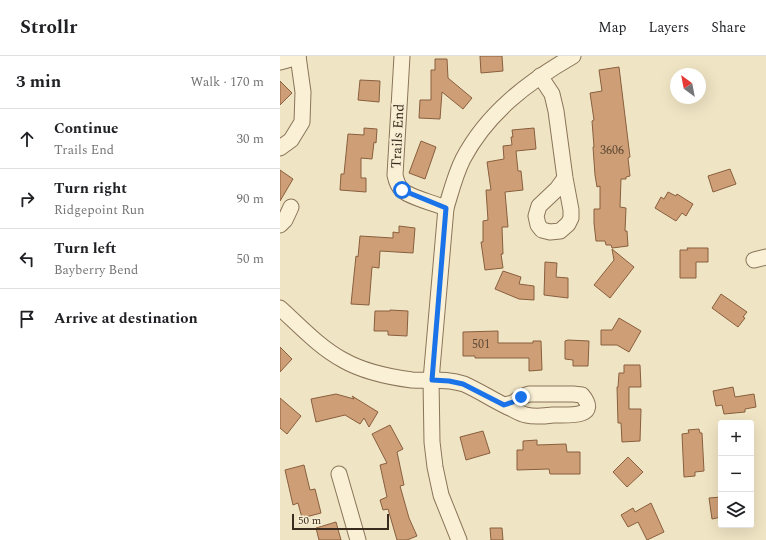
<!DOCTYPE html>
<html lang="en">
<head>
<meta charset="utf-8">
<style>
	:root { --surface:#fff; --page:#f2f2f2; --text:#202124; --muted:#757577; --line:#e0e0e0 }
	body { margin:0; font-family:Spectral,serif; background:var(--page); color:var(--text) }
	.controls { position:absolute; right:12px; bottom:12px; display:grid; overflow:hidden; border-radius:4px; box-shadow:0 4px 16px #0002 }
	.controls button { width:36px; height:36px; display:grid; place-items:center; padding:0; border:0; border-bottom:1px solid var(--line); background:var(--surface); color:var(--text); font:20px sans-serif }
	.compass { position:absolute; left:390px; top:12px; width:36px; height:36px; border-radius:50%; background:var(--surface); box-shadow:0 4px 16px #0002; rotate:328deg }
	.scale { position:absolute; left:12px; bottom:10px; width:97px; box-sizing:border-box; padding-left:4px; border:2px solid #392c1e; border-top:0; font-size:11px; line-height:14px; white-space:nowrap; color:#392c1e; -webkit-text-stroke:3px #f6edd2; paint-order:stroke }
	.stop { position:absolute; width:12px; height:12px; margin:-9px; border:3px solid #1a73e8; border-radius:50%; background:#fff }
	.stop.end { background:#1a73e8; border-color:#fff; box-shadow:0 1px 4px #0008 }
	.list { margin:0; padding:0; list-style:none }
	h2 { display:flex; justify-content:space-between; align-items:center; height:52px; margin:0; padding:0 16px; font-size:17px }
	h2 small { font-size:13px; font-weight:400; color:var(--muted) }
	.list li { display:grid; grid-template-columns:26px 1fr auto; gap:12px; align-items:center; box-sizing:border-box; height:60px; padding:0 16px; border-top:1px solid var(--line) }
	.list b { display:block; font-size:15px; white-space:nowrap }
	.list p { margin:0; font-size:13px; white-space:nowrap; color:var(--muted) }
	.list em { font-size:13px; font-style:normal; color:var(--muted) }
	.icon { flex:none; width:22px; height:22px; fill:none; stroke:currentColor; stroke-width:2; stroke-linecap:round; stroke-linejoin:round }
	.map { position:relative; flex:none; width:486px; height:484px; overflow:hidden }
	header { display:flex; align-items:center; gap:24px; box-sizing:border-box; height:56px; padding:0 20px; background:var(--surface); border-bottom:1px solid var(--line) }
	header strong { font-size:19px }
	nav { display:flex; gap:22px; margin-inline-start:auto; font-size:14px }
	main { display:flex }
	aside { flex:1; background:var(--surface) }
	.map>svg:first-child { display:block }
	.building { fill:#ce9f77; stroke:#895f3e }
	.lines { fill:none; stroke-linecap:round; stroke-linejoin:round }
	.minor-casing { stroke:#8a7559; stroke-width:17 }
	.minor { stroke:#faf0d6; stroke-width:15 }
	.route { stroke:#1a73e8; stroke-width:5 }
	.labels { text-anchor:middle; stroke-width:4; stroke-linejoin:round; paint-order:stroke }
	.number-label { font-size:12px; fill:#5e4934 }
	.street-label { font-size:14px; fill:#392c1e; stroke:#f6edd2 }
</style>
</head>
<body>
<header>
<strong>Strollr</strong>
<nav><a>Map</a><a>Layers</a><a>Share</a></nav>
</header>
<main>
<aside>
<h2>3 min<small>Walk · 170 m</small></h2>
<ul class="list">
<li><svg class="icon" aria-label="ahead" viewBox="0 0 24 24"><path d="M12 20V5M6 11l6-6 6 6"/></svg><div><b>Continue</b><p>Trails End</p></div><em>30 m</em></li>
<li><svg class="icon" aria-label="right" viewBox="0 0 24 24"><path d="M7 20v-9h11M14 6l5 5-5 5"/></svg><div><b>Turn right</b><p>Ridgepoint Run</p></div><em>90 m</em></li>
<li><svg class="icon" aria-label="left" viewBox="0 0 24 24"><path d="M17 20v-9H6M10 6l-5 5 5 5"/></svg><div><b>Turn left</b><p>Bayberry Bend</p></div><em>50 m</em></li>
<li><svg class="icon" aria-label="arrive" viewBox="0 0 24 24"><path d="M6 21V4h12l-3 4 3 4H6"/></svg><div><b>Arrive at destination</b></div></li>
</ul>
</aside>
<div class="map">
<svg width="486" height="484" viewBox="0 0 486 484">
	<rect width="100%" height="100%" fill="#efe4c3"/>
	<g class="building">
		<path d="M200 0H222L223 15 201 17Z"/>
		<path d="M155 3H167L168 22 192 42 183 53 162 36 160 63 139 62 140 44H151V14H155Z"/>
		<path d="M339 11 350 101 348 102 350 120 346 121V123H341L340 151 346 152 345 175H347L348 190 332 192 331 189H326L325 185H316L314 167V153H320V130L317 131 315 119 313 91H314L312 65 314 64 310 37 322 35 319 14Z"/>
		<path d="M80 24 100 25 99 46 78 44Z"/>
		<path d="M0 25 12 37 0 49Z"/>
		<path d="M84 72 97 73 96 87 94 86 92 103 81 102V122H86V136L60 134 61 118H64L68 78 84 79Z"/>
		<path d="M254 72 256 93 236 95 238 115H241L243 134 225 136 228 171H222L223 198H221L223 212 205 214 201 186H203V165L208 164 206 134H211L207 106 224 103 223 90 232 89 231 81H233L232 74Z"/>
		<path d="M141 85 156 91 145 123 129 117Z"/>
		<path d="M450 113 456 128 433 136 428 120Z"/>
		<path d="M0 114 13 123 0 145Z"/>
		<path d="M388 136 396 140 397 138 413 148 406 160 402 157 396 165 375 152 381 141 384 143Z"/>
		<path d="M119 170 135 172 133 197 100 195 99 212 92 211 89 249 71 248 76 200 78 201 80 180 113 182V176L119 177Z"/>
		<path d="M407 192H428V206H416V222H400V194H408Z"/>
		<path d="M332 193 354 211 330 242 314 229 334 204Z"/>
		<path d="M265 206 277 207 276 221 288 222V242L264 239Z"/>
		<path d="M223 215 241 221 239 228 254 230V244L239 243 215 233Z"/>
		<path d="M441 238 467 256 463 261 465 262 458 271 432 252Z"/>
		<path d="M110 254 128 255 127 280 108 279V275H94L95 255H110Z"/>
		<path d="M339 262 361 275 349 296 337 289H321V274H332Z"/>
		<path d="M218 275V287H253V285H261L262 314 249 315V302H195V300H183V276Z"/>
		<path d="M288 284 309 285 308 310H293V304L285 303V285Z"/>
		<path d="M0 291 12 303 0 316Z"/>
		<path d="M344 309H360L361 331H349V353H361L360 385 342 386 341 367H338L337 331H338L339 317H344Z"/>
		<path d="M453 331 455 341 474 338 476 351 465 353V356L444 358 442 349 436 350 433 335Z"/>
		<path d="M56 338 74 343 72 340 98 356 89 371 84 362 80 368 65 359 36 366 31 343Z"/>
		<path d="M0 342 21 360 7 378 0 372Z"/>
		<path d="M110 369 123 393 117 396 124 429 120 430 129 462 137 480 127 484H117L108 453 103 454 100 444 107 441 100 409 107 407 92 378Z"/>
		<path d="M419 373 420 377H422L424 415 415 416V420L404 421 402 378 409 377 408 374Z"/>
		<path d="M203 375 210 397 186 404 180 381Z"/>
		<path d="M257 384V389L286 388 287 396H300V418H270L269 413 237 414V394H243V385Z"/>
		<path d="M348 401 363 416 347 431 333 416Z"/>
		<path d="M24 409 30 434 35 433 41 457 22 462 18 447 13 449 5 414Z"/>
		<path d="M441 441V461L432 463 429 442Z"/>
		<path d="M371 447 384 476 367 484 358 466 348 471 341 459 353 452 355 456Z"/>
		<path d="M56 466 61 484H39L36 472Z"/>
		<path d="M210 472H222L223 484H211Z"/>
	</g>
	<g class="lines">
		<g class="minor-casing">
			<g id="minor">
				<path d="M122 0 115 119C116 124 118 130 122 134 129 141 156 148 166 152"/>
				<path d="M0 6 18 1"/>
				<path d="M260 20 272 38 276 55 285 122 291 154V162L288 168 280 175 270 176 262 174 258 169 256 160 259 150 277 133 285 122"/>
				<path d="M0 92 11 84 22 66 23 36 18 0"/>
				<path d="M0 169 5 164 11 151"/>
				<path d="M474 204 486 201"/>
				<path d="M0 252C20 270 39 291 63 304 84 316 109 321 132 324 149 325 167 322 184 328 200 335 216 346 232 353 236 355 241 358 246 359 254 361 265 360 273 359 287 359 321 362 302 339L293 338H249L241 341 233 347 224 349"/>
				<path d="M59 418 78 484"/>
				<path d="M179 484 161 439 155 411 152 386 151 324 166 152C171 136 175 119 183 103 207 57 248 26 293 0"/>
			</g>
		</g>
		<use href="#minor" class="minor"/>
	</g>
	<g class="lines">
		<path class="route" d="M122 134 166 152 152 324 169 325 183 328 224 349 233 346 241 341"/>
	</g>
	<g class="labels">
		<g class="number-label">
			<text x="332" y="98">3606</text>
			<text x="201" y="292">501</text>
		</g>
		<g class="street-label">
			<text transform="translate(117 80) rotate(-87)" y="5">Trails End</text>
		</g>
	</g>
</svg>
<div class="controls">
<button>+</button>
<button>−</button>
<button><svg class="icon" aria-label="layers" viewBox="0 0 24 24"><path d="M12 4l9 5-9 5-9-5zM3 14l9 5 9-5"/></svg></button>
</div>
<svg class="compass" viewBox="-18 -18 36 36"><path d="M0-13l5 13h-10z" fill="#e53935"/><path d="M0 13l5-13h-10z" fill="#757577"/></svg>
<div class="scale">50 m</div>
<div class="stop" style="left:122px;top:134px"></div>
<div class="stop end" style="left:241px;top:341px"></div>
</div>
</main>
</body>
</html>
